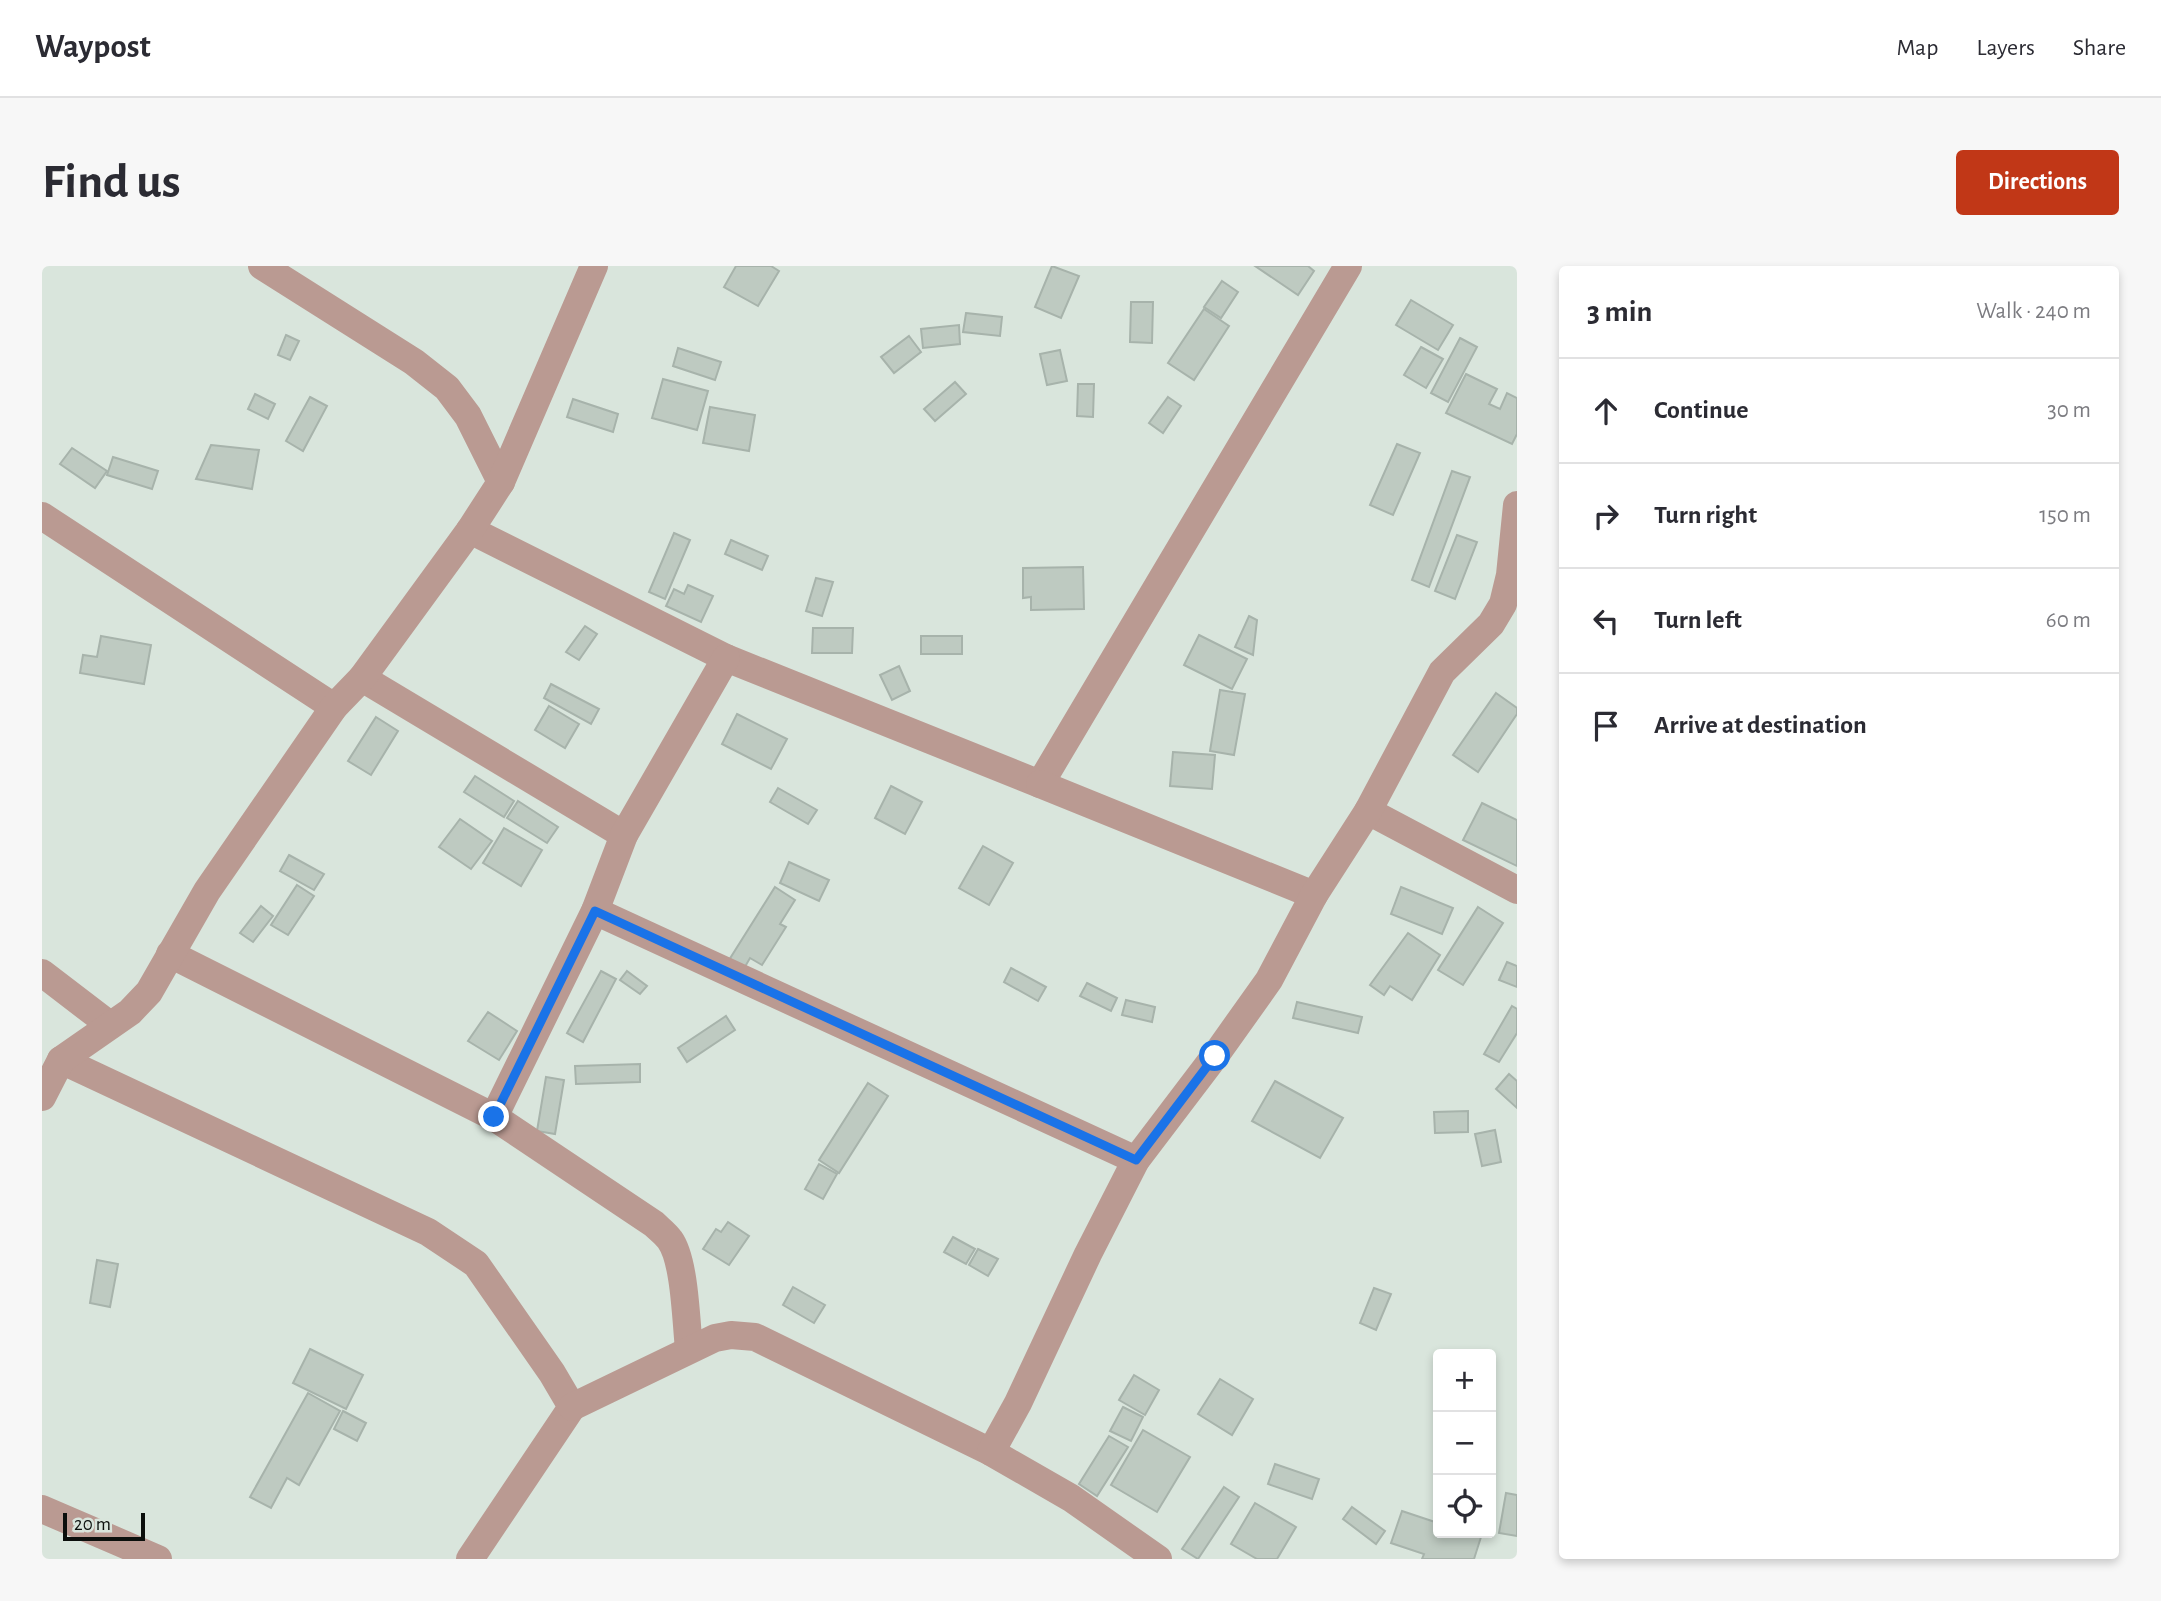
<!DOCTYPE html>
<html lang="en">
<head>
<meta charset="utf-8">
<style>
	:root { --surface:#fff; --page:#f7f7f7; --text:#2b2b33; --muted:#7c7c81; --line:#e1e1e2; --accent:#c13717 }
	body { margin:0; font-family:"Alegreya Sans",sans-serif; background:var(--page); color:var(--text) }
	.controls { position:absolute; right:21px; bottom:21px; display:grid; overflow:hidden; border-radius:7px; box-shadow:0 4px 10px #0003 }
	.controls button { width:63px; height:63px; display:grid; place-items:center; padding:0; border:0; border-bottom:2px solid var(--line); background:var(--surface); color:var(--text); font:35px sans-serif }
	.scale { position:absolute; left:21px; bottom:18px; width:82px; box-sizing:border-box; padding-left:7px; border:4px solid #0b0f0c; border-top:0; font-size:19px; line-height:24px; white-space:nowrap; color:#0b0f0c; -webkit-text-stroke:5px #d9e5dc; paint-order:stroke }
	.stop { position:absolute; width:21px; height:21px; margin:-16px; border:5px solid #1a73e8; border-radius:50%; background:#fff }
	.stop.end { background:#1a73e8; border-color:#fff; box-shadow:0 2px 7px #0008 }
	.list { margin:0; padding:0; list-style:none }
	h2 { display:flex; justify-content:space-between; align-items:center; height:91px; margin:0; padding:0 28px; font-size:30px }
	h2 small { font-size:23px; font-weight:400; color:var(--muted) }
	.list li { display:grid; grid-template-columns:46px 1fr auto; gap:21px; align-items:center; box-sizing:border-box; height:105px; padding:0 28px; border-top:2px solid var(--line) }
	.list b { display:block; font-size:26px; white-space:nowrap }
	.list em { font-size:23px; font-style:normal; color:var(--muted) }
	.icon { flex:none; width:38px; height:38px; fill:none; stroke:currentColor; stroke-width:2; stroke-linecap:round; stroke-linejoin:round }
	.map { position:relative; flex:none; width:1475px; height:1293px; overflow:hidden; border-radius:7px }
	header { display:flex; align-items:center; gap:42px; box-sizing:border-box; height:98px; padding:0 35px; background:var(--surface); border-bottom:2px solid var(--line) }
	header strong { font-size:33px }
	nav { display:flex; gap:38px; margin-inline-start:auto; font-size:24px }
	.intro { display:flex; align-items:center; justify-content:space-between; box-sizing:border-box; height:168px; padding:0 42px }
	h1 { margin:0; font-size:49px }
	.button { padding:18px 32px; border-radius:7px; background:var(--accent); color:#fff; font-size:24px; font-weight:700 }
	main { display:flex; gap:42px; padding:0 42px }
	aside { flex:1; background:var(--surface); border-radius:7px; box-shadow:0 4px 10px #0003 }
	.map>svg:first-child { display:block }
	.building { fill:#becac1; stroke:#a7b3ab; stroke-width:2 }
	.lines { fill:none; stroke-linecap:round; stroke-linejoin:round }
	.minor { stroke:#ba9a92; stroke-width:28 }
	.route { stroke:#1a73e8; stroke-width:9 }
</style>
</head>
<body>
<header>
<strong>Waypost</strong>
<nav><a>Map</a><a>Layers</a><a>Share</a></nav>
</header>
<div class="intro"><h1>Find us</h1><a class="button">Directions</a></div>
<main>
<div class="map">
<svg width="1475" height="1293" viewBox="0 0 1475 1293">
	<rect width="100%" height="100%" fill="#d9e5dc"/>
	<g class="building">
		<path d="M694 0H729L737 5 716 40 682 21Z"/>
		<path d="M1010 0 1037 10 1019 52 993 41Z"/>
		<path d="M1213 0H1266L1272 5 1256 29Z"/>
		<path d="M1180 15 1196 26 1179 52 1162 41Z"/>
		<path d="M1369 34 1411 59 1396 84 1354 59Z"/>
		<path d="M1089 36H1111L1110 77 1088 76Z"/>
		<path d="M1162 43 1187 60 1152 114 1126 97Z"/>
		<path d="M924 47 960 51 958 70 921 66Z"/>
		<path d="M917 59 918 78 881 82 879 63Z"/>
		<path d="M244 69 257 75 248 94 236 89Z"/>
		<path d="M867 70 879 86 852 107 839 91Z"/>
		<path d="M1418 72 1435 81 1406 136 1389 127Z"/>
		<path d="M1379 81 1401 93 1384 122 1362 109Z"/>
		<path d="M636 82 679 96 673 114 631 100Z"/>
		<path d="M1018 84 1025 115 1005 119 998 88Z"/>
		<path d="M1424 108 1455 123 1447 138 1458 143 1465 127 1475 132V168L1470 178 1404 147Z"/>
		<path d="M621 113 666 125 655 164 610 152Z"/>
		<path d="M913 116 924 128 893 155 882 143Z"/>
		<path d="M1036 118H1052L1051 151 1035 150Z"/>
		<path d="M213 128 233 138 226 153 206 143Z"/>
		<path d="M268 131 285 140 261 185 244 175Z"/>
		<path d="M1126 131 1139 140 1121 167 1107 157Z"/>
		<path d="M531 133 576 148 571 166 525 151Z"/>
		<path d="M668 141 713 149 707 185 661 177Z"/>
		<path d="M1355 178 1378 187 1351 249 1328 239Z"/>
		<path d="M169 179 217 184 210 223 154 213Z"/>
		<path d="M30 182 65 205 53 222 18 198Z"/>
		<path d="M71 191 116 205 110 223 65 209Z"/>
		<path d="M1410 205 1428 211 1387 321 1370 314Z"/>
		<path d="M632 267 648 274 623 333 607 326Z"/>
		<path d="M1415 269 1435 276 1413 333 1393 325Z"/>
		<path d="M689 274 726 290 720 304 683 288Z"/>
		<path d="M1041 301 1042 343 989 344V331L981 332V302Z"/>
		<path d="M774 312 791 316 780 350 764 345Z"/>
		<path d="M646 319 671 330 659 356 624 340 632 323 642 328Z"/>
		<path d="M1207 350 1215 354 1211 389 1193 381Z"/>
		<path d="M543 360 555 368 537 394 524 386Z"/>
		<path d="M771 362H811L810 387H770Z"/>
		<path d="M1157 369 1205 393 1190 423 1142 399Z"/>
		<path d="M59 370 109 379 102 418 38 407 41 389 55 391Z"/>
		<rect x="879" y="370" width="41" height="18"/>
		<path d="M857 400 868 425 850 434 838 409Z"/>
		<path d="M509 418 557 443 549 458 502 432Z"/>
		<path d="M1178 424 1203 428 1192 489 1168 485Z"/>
		<path d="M1454 427 1475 442V448L1436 506 1411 489Z"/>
		<path d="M507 440 537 458 523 482 493 464Z"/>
		<path d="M695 448 745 473 729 503 680 478Z"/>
		<path d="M334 451 356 465 329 509 306 495Z"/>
		<path d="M1131 486 1173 489 1170 523 1128 520Z"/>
		<path d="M433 510 472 535 462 551 422 526Z"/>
		<path d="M849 520 880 536 863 568 833 552Z"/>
		<path d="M736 522 775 544 766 558 728 536Z"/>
		<path d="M476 535 516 561 505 577 465 552Z"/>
		<path d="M1440 537 1475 554V600L1421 574Z"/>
		<path d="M418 553 450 575 429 603 397 581Z"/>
		<path d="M462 562 500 584 479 620 441 597Z"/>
		<path d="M941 580 971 597 947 639 917 622Z"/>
		<path d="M247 589 282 608 272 624 238 605Z"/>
		<path d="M747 596 787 614 777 635 738 617Z"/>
		<path d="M255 619 272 630 246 669 229 659Z"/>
		<path d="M733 621 753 634 738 658 744 661 720 699 708 692 697 711 682 702Z"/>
		<path d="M1359 621 1411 642 1400 668 1349 648Z"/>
		<path d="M219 640 231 650 211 676 198 667Z"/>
		<path d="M1436 641 1461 657 1421 719 1396 704Z"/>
		<path d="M1366 667 1398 689 1370 734 1348 720 1342 729 1328 719Z"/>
		<path d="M1465 696 1475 700V721L1457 714Z"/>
		<path d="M969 702 1004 721 996 735 962 716Z"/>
		<path d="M559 705 574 713 541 776 525 767Z"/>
		<path d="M585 705 605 720 598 728 578 714Z"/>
		<path d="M1045 717 1075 732 1069 745 1038 730Z"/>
		<path d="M1084 734 1113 741 1110 756 1080 749Z"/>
		<path d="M1255 736 1320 751 1316 767 1251 752Z"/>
		<path d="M1470 740 1475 743V767L1457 796 1442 788Z"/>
		<path d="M446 746 475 765 457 794 426 775Z"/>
		<path d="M684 750 693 764 645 796 636 782Z"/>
		<path d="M598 798V816L534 818 533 800Z"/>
		<path d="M1467 808 1475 815V842L1454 823Z"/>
		<path d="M504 811 522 814 513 868 495 865Z"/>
		<path d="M1233 815 1301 852 1278 892 1210 855Z"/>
		<path d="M826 817 846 830 797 907 777 894Z"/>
		<path d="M1426 845V866L1393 867 1392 846Z"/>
		<path d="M1453 864 1459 896 1440 900 1433 868Z"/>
		<path d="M777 898 795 908 781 933 763 923Z"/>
		<path d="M686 956 707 970 687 999 661 983 674 963 679 966Z"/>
		<path d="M911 971 933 983 924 998 902 986Z"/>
		<path d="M936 983 956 993 946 1010 927 999Z"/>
		<path d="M55 994 76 998 68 1041 48 1037Z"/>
		<path d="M751 1021 783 1039 772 1057 741 1039Z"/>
		<path d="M1332 1022 1349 1028 1334 1064 1318 1057Z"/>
		<path d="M268 1083 321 1109 304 1143 251 1117Z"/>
		<path d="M1092 1109 1117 1124 1103 1149 1077 1134Z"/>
		<path d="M1178 1113 1211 1133 1190 1169 1156 1148Z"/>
		<path d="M266 1127 298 1145 257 1219 245 1212 229 1242 208 1231Z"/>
		<path d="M1081 1141 1101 1151 1089 1175 1068 1165Z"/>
		<path d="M301 1145 324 1157 315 1175 292 1163Z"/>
		<path d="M1101 1164 1148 1191 1115 1246 1069 1219Z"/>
		<path d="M1067 1170 1086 1181 1055 1230 1037 1218Z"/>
		<path d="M1233 1198 1277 1213 1270 1233 1226 1218Z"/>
		<path d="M1182 1221 1197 1231 1156 1293 1140 1283Z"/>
		<path d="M1464 1227 1475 1229V1270L1457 1267Z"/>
		<path d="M1213 1237 1254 1261 1235 1293H1215L1189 1278Z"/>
		<path d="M1310 1241 1343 1265 1334 1278 1301 1253Z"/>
		<path d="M1360 1245 1396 1257V1267H1426L1439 1271 1432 1293H1380L1382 1288 1349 1277Z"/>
	</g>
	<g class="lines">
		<g class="minor">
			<path d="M220 0 372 96 405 122 426 150 459 216"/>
			<path d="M0 250 292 441"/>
			<path d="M428 264 684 392 998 518 1306 0"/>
			<path d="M320 412 582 569"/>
			<path d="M998 518 1272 629"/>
			<path d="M1326 545 1475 624"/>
			<path d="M553 645 1094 894"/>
			<path d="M128 688 452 851 553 645 582 569 684 392"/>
			<path d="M0 707 68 759"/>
			<path d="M19 794 386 966 434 998 510 1107 530 1141 428 1293"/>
			<path d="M0 831 19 794 88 746 107 726 165 625 292 441 320 412 428 264 459 216 552 0"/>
			<path d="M452 851 612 958C617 963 624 968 628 974 643 995 644 1056 647 1083"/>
			<path d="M530 1141 673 1072 689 1069 713 1071 949 1186"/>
			<path d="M0 1243 116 1293"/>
			<path d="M1116 1293 1029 1232 949 1186 976 1137 1046 988 1094 894 1173 790 1227 714 1272 629 1326 545 1400 406 1449 358 1461 338 1468 309 1475 239"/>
		</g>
	</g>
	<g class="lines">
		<path class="route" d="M452 851 553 645 1094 894 1173 790"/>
	</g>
</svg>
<div class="controls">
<button>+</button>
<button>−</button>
<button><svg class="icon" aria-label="locate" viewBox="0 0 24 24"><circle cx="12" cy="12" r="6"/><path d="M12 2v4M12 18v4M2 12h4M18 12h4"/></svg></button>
</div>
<div class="scale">20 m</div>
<div class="stop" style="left:1173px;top:790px"></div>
<div class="stop end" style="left:452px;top:851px"></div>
</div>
<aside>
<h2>3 min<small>Walk · 240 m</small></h2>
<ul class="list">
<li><svg class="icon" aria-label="ahead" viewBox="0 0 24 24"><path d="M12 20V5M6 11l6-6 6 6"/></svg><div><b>Continue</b></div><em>30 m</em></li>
<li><svg class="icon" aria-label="right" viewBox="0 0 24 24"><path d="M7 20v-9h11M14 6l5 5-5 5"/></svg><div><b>Turn right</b></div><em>150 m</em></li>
<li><svg class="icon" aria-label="left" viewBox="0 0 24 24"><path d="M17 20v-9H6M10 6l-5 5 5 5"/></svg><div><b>Turn left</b></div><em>60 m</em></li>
<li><svg class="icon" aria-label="arrive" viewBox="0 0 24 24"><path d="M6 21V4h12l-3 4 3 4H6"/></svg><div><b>Arrive at destination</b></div></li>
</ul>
</aside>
</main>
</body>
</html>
